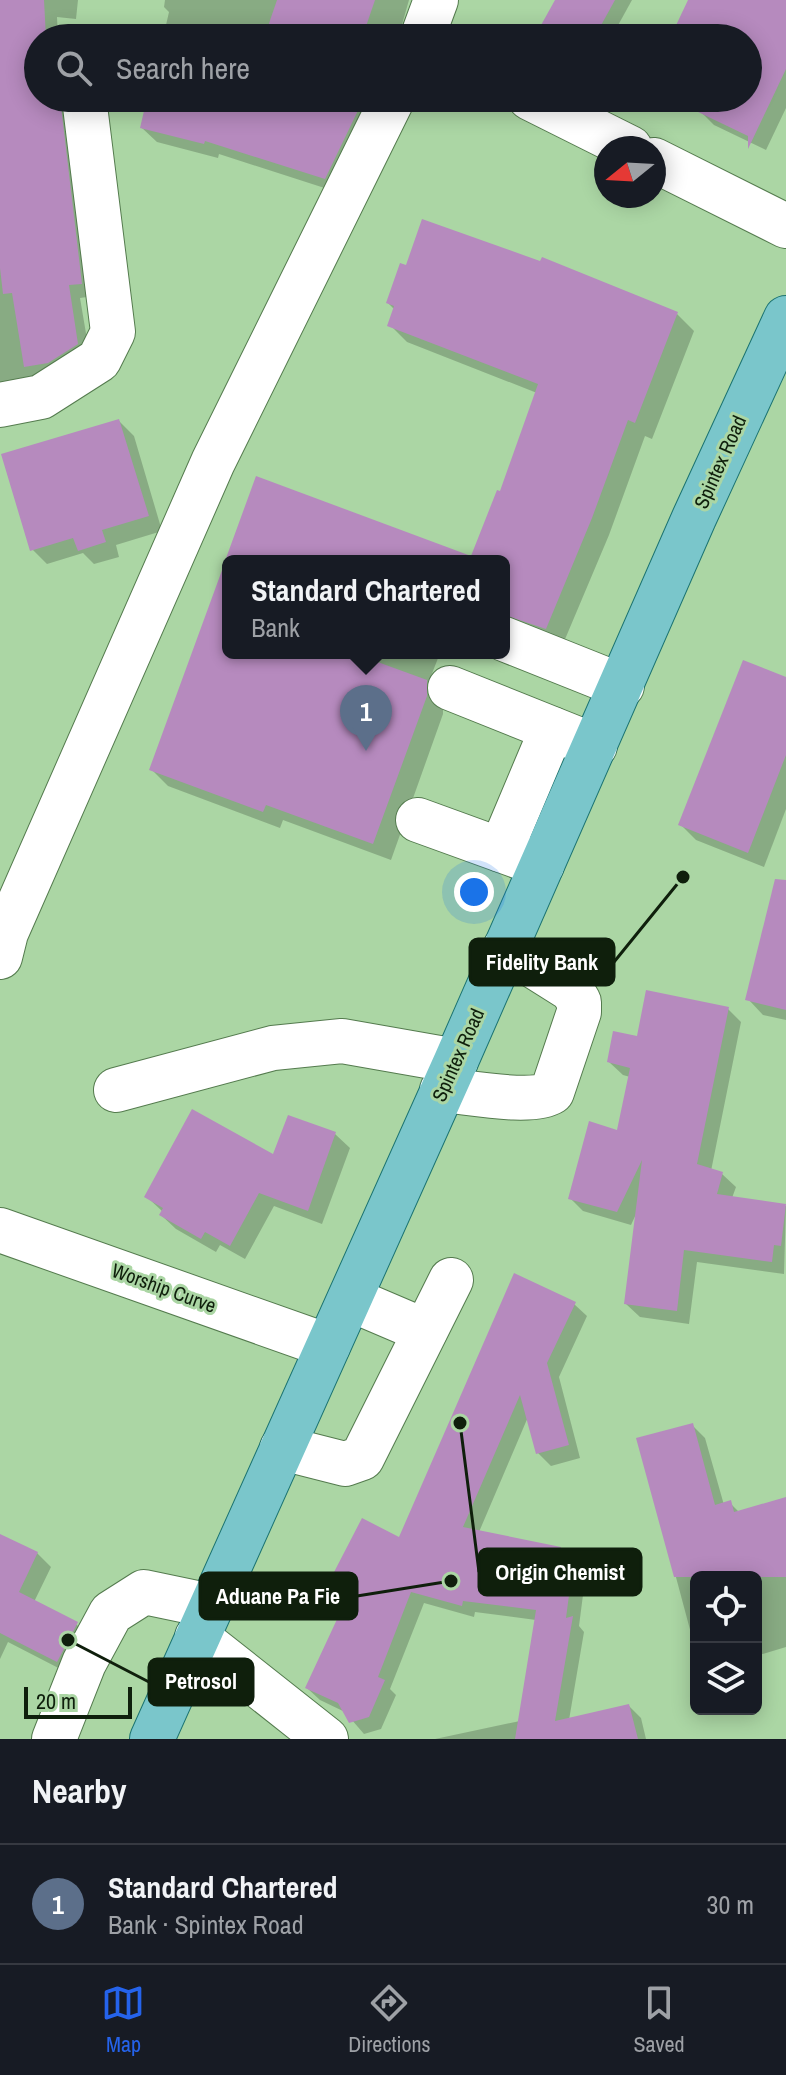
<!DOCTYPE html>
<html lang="en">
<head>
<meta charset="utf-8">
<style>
	:root { --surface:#171b24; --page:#242831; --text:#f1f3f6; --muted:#9ea1a6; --line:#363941; --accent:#2563eb }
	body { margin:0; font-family:"Archivo Narrow",sans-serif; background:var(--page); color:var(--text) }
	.controls { position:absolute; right:24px; bottom:24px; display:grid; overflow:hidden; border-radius:12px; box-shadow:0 4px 20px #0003 }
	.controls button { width:72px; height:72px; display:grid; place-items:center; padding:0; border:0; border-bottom:2px solid var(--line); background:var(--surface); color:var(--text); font:40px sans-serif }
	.compass { position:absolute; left:594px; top:136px; width:72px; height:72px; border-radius:50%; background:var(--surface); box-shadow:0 4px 20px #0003; rotate:252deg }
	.scale { position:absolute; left:24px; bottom:20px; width:108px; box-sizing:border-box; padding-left:8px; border:4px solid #0f1f0c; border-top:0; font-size:22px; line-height:28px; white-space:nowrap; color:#0f1f0c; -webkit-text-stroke:6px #abd6a4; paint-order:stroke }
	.you { position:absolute; left:474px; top:892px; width:28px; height:28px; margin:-20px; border:6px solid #fff; border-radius:50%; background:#1a73e8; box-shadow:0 0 0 12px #1a73e833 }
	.badge { display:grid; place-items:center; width:52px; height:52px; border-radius:50%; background:var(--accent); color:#fff; font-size:26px; font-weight:700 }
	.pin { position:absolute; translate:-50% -66px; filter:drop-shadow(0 2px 4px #0008) }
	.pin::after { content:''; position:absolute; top:42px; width:28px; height:24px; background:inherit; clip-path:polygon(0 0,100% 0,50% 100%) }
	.popup { position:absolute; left:222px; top:555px; width:288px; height:104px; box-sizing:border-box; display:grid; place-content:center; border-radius:12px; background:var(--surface); filter:drop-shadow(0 2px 6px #0005); font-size:26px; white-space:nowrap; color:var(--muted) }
	.popup b { font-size:30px; color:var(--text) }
	.popup::after { content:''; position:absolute; left:50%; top:100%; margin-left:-16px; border:16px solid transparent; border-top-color:var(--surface) }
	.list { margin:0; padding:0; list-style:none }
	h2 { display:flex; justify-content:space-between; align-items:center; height:104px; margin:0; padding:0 32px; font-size:34px }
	h2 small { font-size:26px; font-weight:400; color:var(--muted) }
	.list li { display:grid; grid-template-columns:52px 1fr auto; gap:24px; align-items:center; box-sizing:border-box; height:120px; padding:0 32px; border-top:2px solid var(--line) }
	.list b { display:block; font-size:30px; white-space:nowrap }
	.list p { margin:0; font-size:26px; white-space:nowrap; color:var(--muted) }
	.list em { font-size:26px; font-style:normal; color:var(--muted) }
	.icon { flex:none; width:44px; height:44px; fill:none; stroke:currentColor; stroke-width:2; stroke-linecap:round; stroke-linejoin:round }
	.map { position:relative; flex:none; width:786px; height:1739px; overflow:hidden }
	.search { position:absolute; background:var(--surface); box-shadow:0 4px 20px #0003; left:24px; right:24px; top:24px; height:88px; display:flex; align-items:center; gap:20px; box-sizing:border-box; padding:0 28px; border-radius:44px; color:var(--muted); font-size:30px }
	.sheet { height:224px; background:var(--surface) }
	nav { display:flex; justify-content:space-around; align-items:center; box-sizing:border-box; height:112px; border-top:2px solid var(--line); background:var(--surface); font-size:22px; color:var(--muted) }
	nav a { display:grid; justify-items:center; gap:4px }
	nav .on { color:var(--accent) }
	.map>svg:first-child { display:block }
	.shadow { fill:#0003 }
	.building { fill:#b68abe }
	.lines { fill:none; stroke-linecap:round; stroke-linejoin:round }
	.minor-casing { stroke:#547b4e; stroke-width:46 }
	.major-casing { stroke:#1b7371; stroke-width:46 }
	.minor { stroke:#fff; stroke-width:44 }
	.major { stroke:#7ac6cb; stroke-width:44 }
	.labels { text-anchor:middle; stroke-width:6; stroke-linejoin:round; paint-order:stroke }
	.street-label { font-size:20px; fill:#0f1f0c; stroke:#abd6a4 }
	.leader { fill:none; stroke:#0f1f0c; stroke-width:3 }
	.callout-dot { fill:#0f1f0c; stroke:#abd6a4; stroke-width:3 }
	.callout { fill:#0f1f0c; stroke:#0f1f0c; stroke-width:3 }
	.callout-label { font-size:22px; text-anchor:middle; font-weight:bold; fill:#fff }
</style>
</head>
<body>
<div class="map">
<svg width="786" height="1739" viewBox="0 0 786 1739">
	<rect width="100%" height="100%" fill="#abd6a4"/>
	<g class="shadow">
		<path d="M0 0H78L76 19 57 17 58 38H38V98H70L94 296 80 298 90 357 62 375 0 385Z"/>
		<path d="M165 0H409L399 35 384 30 381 38H163L169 12 164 7Z"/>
		<path d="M557 0H632L611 38H554L542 27Z"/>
		<path d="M690 0H786V108L766 150 714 125 701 112 708 98H748V38H672Z"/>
		<path d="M149 98H372L340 193 219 154 218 158 157 142 142 128Z"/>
		<path d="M543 260 677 314 694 331 652 439 645 436 609 535 563 644 504 625V561H228V653H440L428 684 443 699V714L391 860 283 820 280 828 168 786 151 769 257 478 472 558 501 494 537 393 407 342 390 325 395 310 388 303 541 264Z"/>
		<path d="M119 421 134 436 162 531 116 545 119 557 94 564 83 553 47 564 32 549Z"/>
		<path d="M786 701V809L764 867 696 840 681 825Z"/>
		<path d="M786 918V1020L763 1015 748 999Z"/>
		<path d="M728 1009 741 1022 711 1171 722 1174 736 1187 732 1198 786 1206 784 1274 697 1262 689 1324 640 1317 626 1304 637 1212 631 1225 583 1211 570 1198 619 1132 630 1077 623 1075 609 1062 638 1038Z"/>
		<path d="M335 1134 350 1148 322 1224 274 1206 245 1259 220 1245 216 1252 176 1229 161 1215 163 1212 146 1196 274 1157Z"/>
		<path d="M574 1304 587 1316 559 1377 580 1458 551 1466 538 1453 528 1417 479 1532 560 1549 572 1561 569 1581 583 1595 579 1626 584 1632 569 1720 629 1706 641 1718 646 1739H435L520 1721 536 1620 475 1612 474 1617 424 1603 390 1689 396 1695 381 1729 364 1734 345 1712 320 1700 307 1688 339 1620 320 1605 400 1540Z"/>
		<path d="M692 1425 705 1438 724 1505 730 1503 740 1513 786 1499V1647L756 1656V1577H696V1652L639 1439Z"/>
		<path d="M0 1536 37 1553 51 1567 34 1602 76 1624 90 1638 72 1675 8 1642 0 1659Z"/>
	</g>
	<g class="building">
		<path d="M0 0H44L46 38H38V98H60L82 284 69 285 78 344 48 363 24 367 12 293 3 294 0 268Z"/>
		<path d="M277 0H375L362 38H264Z"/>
		<path d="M555 0H615L594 38H559L540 27Z"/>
		<path d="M688 0H786V69L748 149V136L669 98H748V38H670Z"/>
		<path d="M147 98H364L325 179 205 141 204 144 140 128Z"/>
		<path d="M422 219 540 261 542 257 678 312 635 423 628 420 592 518 546 629 504 615V561H225L256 476 471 556 497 490 500 491 538 384 387 326 394 306 386 303 400 263 406 265Z"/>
		<path d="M119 419 149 516 102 530 106 542 78 551 73 538 30 551 1 454Z"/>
		<path d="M225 562 228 563V653H353L427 680V696L373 844 266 805 263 812 149 770Z"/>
		<path d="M743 660 786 677V755L748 853 678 825Z"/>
		<path d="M775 879 786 880V1010L745 1000Z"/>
		<path d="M646 990 729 1007 697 1164 723 1172 717 1194 786 1204 781 1246 774 1245 772 1262 684 1250 677 1311 624 1304 642 1160 617 1212 568 1199 589 1121 617 1130 630 1068 607 1062 613 1031 637 1036Z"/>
		<path d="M192 1109 273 1154 288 1115 336 1132 308 1211 259 1193 230 1246 205 1232 201 1239 159 1215 163 1208 144 1197Z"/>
		<path d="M514 1273 576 1302 547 1363 569 1445 536 1454 520 1395 463 1527 561 1547 556 1578 571 1580 566 1618 573 1616 555 1721 629 1704 638 1739H515L536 1610 463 1601 462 1606 411 1592 378 1677 385 1680 369 1717 349 1723 338 1703 305 1688 339 1615 317 1605 362 1518 399 1537Z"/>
		<path d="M693 1423 715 1505 731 1500 734 1512 786 1497V1577H674L636 1438Z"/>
		<path d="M0 1534 38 1552 19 1592 78 1622 57 1662 0 1633Z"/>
	</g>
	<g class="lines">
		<g class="minor-casing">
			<g id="minor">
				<path d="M422 38 436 0"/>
				<path d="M530 98 630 148"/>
				<path d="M654 160 786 226"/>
				<path d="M0 405 41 397 99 360 113 332 84 98"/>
				<path d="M504 639 622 686"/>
				<path d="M450 688 595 746"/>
				<path d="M418 820 542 865"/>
				<path d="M501 850 552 729"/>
				<path d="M0 957 6 933 213 462 393 98"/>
				<path d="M116 1090 273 1048 342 1041 456 1061"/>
				<path d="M442 1090C468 1092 532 1105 552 1092L579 1012V1002L572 990 505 948"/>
				<path d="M0 1230 328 1346"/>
				<path d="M350 1299 425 1331"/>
				<path d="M282 1448 345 1464 362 1458 451 1280"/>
				<path d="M197 1637 326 1739"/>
				<path d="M54 1739 84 1663 111 1613 144 1592 211 1606"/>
			</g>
		</g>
		<g class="major-casing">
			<path id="major" d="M152 1739 456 1061 694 518 786 318"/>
		</g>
		<use href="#minor" class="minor"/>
		<use href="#major" class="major"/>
	</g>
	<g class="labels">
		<g class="street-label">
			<text transform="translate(720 462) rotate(-66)" y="7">Spintex Road</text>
			<text transform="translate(458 1055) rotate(-66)" y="7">Spintex Road</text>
			<text transform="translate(164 1288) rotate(20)" y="7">Worship Curve</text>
		</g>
	</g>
	<path class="leader" d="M683 877L614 962M460 1423L479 1572M451 1581L357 1596M68 1640L149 1682"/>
	<g class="callout-dot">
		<circle cx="683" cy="877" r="8"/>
		<circle cx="460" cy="1423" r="8"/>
		<circle cx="451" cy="1581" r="8"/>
		<circle cx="68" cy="1640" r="8"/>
	</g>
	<g class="callout">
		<rect x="470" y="939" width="144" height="46" rx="8"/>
		<rect x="479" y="1549" width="162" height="46" rx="8"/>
		<rect x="200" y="1573" width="157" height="46" rx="8"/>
		<rect x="149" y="1659" width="104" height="46" rx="8"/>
	</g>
	<g class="callout-label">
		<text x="542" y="970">Fidelity Bank</text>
		<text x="560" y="1580">Origin Chemist</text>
		<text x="278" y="1604">Aduane Pa Fie</text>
		<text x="201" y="1689">Petrosol</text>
	</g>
</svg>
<div class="controls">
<button><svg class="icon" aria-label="locate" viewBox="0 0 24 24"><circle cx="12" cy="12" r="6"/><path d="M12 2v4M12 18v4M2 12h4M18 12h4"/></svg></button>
<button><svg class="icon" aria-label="layers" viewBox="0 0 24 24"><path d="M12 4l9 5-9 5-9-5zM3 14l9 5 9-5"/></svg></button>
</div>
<svg class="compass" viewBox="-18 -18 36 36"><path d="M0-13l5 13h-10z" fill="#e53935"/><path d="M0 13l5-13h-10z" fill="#9ea1a6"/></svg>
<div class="scale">20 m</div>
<div class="you"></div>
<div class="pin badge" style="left:366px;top:751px;background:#5c6f8a">1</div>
<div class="popup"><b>Standard Chartered</b>Bank</div>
<div class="search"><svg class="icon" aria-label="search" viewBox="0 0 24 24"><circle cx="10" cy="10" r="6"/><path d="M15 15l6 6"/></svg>Search here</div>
</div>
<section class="sheet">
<h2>Nearby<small></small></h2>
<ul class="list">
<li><span class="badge" style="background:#5c6f8a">1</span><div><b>Standard Chartered</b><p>Bank · Spintex Road</p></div><em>30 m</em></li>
</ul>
</section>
<nav>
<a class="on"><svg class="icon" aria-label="map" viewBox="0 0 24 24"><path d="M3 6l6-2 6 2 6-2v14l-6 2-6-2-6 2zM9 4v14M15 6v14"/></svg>Map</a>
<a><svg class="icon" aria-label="directions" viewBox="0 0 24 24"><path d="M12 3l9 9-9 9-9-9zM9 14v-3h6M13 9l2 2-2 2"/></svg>Directions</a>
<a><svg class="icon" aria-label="saved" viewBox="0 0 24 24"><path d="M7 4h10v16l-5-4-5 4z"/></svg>Saved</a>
</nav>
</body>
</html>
